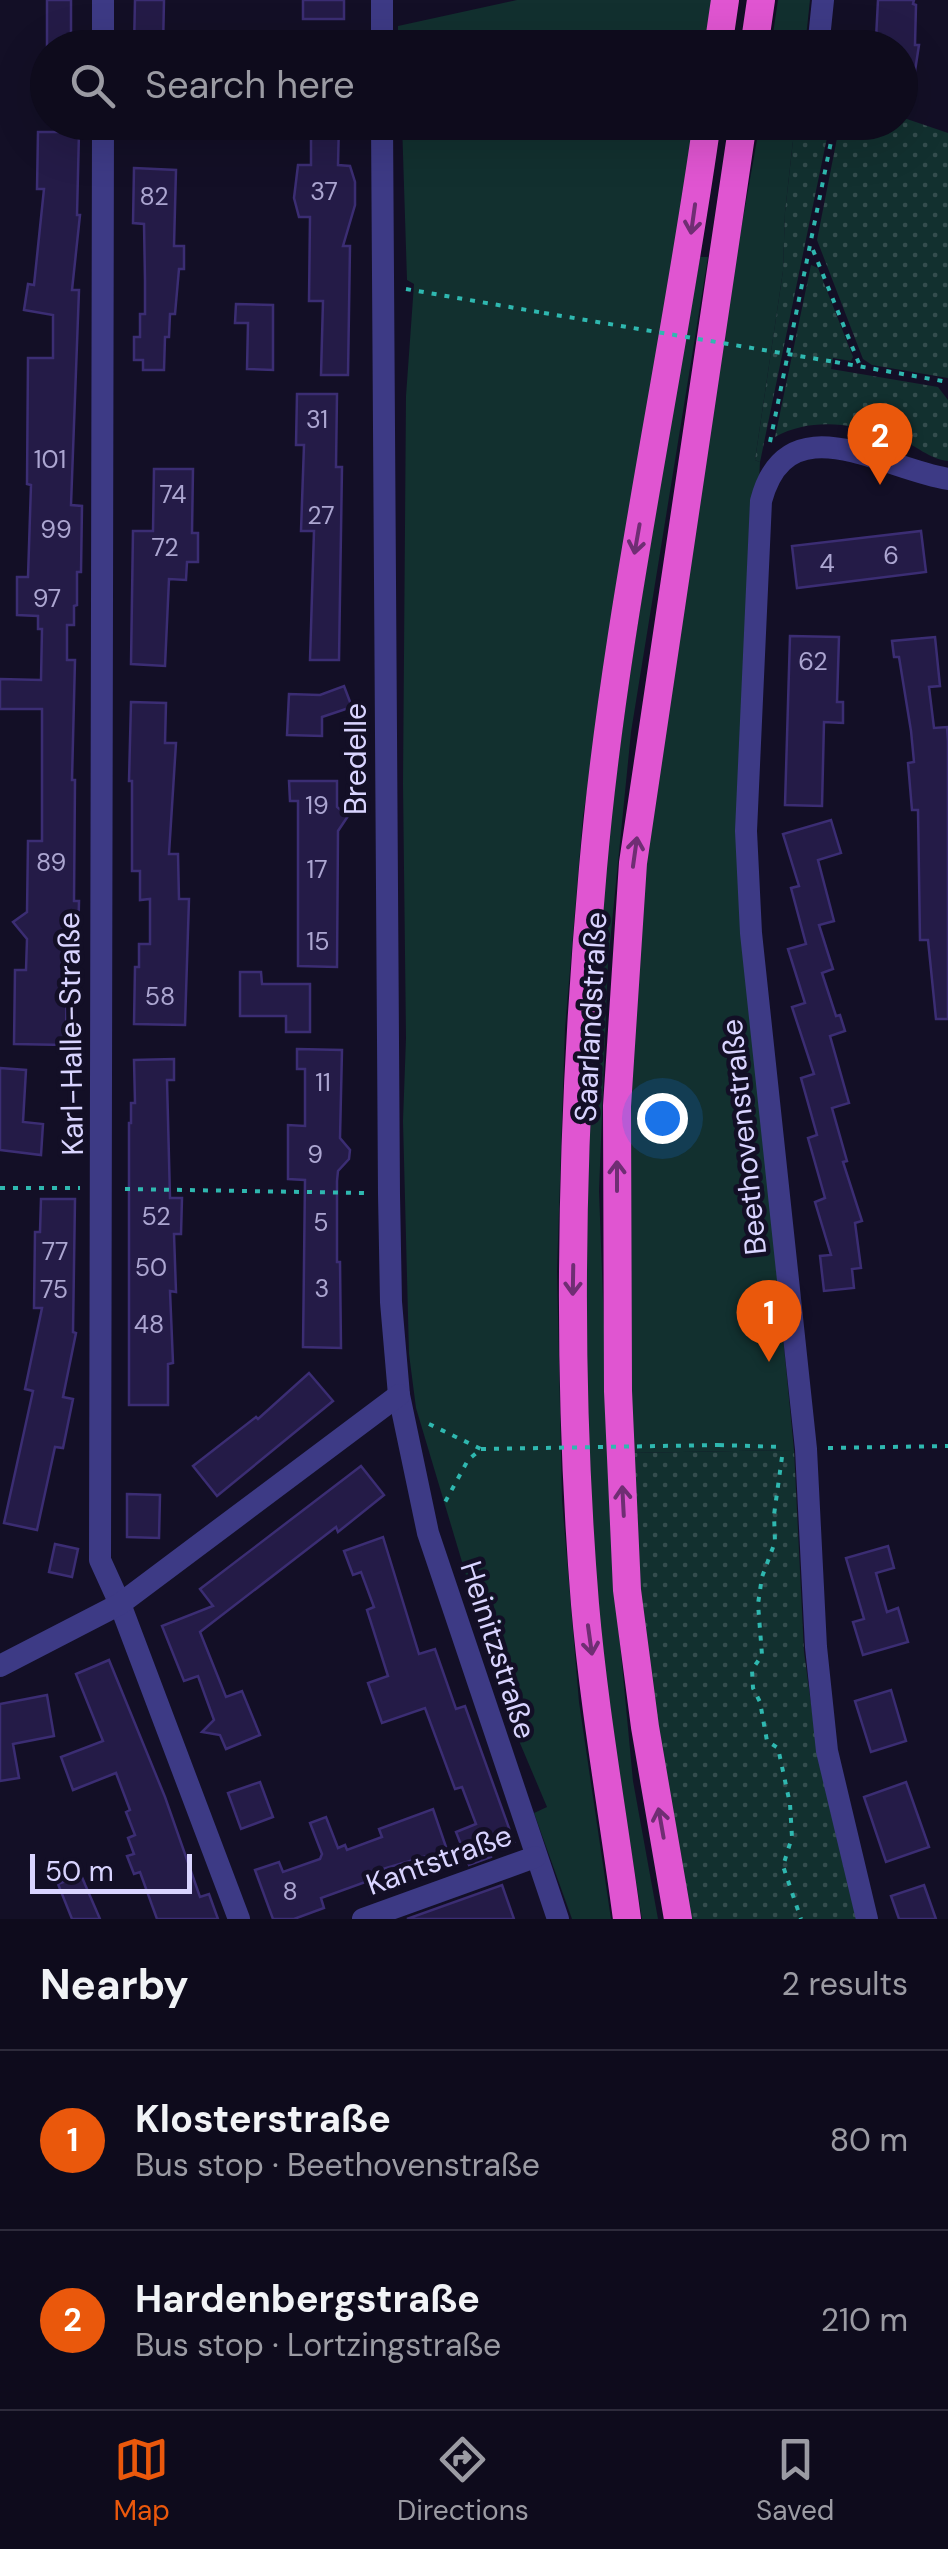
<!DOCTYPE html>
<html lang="en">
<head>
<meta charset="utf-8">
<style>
	:root { --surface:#0e0b1c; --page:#1c1929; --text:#f1f3f6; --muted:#9b9ba3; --line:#2e2b3b; --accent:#ea580c }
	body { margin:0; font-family:"DM Sans",sans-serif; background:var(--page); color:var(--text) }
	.scale { position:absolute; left:30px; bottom:25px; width:162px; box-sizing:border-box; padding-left:10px; border:5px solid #d9d4ff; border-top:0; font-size:28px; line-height:35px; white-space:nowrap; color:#d9d4ff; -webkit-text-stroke:8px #130f26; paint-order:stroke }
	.you { position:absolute; left:662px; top:1118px; width:35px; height:35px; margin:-25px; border:8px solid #fff; border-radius:50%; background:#1a73e8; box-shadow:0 0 0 15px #1a73e833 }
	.badge { display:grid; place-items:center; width:65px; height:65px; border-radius:50%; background:var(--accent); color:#fff; font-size:32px; font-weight:700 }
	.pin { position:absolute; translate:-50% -82px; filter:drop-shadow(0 2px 5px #0008) }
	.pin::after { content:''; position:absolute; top:52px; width:35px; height:30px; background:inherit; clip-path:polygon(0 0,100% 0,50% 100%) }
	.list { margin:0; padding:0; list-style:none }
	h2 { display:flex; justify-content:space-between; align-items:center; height:130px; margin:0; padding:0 40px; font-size:42px }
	h2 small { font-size:32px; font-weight:400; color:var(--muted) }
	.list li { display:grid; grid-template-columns:65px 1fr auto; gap:30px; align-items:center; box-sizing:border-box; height:180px; padding:0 40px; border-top:2px solid var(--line) }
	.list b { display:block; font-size:38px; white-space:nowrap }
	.list p { margin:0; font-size:32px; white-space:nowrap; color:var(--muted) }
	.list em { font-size:32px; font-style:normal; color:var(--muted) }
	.icon { flex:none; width:55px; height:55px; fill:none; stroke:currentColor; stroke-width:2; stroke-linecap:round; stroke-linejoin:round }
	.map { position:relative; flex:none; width:948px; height:1919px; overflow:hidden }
	.search { position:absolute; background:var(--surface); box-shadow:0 10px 40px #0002; left:30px; right:30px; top:30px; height:110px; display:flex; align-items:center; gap:25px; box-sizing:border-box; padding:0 35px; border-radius:55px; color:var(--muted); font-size:38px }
	.sheet { height:490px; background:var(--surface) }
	nav { display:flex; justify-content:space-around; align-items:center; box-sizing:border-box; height:140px; border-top:2px solid var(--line); background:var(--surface); font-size:28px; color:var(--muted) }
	nav a { display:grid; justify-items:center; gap:5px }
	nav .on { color:var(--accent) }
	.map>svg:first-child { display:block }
	.grass { fill:#12302f }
	.park { fill:url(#park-dots) }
	.building { fill:#241b47; stroke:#3b2d73; stroke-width:2.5 }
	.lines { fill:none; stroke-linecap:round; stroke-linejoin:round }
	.path { stroke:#2fb8b0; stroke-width:4; stroke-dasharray:5 8; stroke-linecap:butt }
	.minor { stroke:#3d3a85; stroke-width:22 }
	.trunk { stroke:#e055d1; stroke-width:28 }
	.path-bridge { stroke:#2fb8b0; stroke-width:4; stroke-dasharray:5 8; stroke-linecap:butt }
	.oneway { stroke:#6f2e73 }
	.labels { text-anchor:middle; stroke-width:9; stroke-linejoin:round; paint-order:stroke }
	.number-label { font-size:25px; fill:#aca6d1 }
	.street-label { font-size:30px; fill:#d9d4ff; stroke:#130f26 }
</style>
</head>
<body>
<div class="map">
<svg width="948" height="1919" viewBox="0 0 948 1919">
	<defs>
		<pattern id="park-dots" width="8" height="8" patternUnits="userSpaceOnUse" patternTransform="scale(2.5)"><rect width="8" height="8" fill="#12302f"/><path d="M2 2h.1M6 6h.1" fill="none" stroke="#344d4e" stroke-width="1.8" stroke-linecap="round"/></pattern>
	</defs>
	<rect width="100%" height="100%" fill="#130f26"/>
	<g class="grass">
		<path d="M517 0H717L709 47 398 48V26Z"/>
		<path d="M778 0H810L805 47H771Z"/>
		<path d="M402 123H697L583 816 565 1029 557 1271 562 1500 579 1702 611 1919H572L534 1813 547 1807 514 1729 477 1612 416 1408 409 1354 403 1121 406 1038 403 784 406 396 414 284 407 280Z"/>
		<path d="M760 123H795L785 212 783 271 755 460 760 462 741 835 744 933 794 1450 629 1453 626 1106 643 865 730 291Z"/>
		<path d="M700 257H708L631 732 608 963 599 1191 613 1569 633 1781 658 1919H642C625 1811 606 1703 597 1594 584 1449 584 1303 589 1157 590 1101 590 1045 594 989 613 743 657 500 700 257Z"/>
	</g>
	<g class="park">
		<path d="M901 117 948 133V378L872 365 863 359 817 240 840 123 900 122Z"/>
		<path d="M795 123H830L760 462 755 460 783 271 785 212Z"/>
		<path d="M811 265 818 268 853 357 851 361 833 358 831 369 938 387 948 400V461C929 459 916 445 897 438L898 433 888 430 886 435C849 423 810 418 775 437Z"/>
		<path d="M794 1450 804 1652 815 1733 861 1919H684L652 1726 629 1453Z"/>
	</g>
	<g class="building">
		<rect x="47" y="0" width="24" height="48"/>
		<path d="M135 0H164L163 48H134Z"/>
		<rect x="303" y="0" width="41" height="19"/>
		<path d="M878 0H914L913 4 916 5 915 45H919L911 97 900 96V48H879L880 40 876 39Z"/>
		<path d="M311 122H339L338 165 350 166 355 182V205L343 246H350L348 375H321L323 301H309L310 217H299L294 198 298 165H311Z"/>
		<path d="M38 132H79L77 215H80L72 290H79L71 505 82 506 81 572H77V605L74 606V625H67V660H75L72 780H75L74 901H79L78 944H67L66 1045 14 1044 15 970H26L27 939 13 922 27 912 28 841H42V709H0V679L41 680 42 629H38V616L17 615V577H28L31 485 27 484 28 358H53V315L24 310 28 284 34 285 44 189H37Z"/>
		<path d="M134 168 176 170 174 246H184V269H179L175 314H170L169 337H165L164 370H143V360H134V337H140V314H145V280L144 224 133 223Z"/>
		<path d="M236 304 273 305V370L247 369 248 323H235Z"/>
		<path d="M297 394H337L336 467H342L339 660H310L314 531H301L304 445H296Z"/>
		<path d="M154 469H193L192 533H198V562H187L186 580 169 579 165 666 131 664 133 531H153Z"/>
		<path d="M921 531 926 572 797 588 792 546Z"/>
		<path d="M790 636 839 637 837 702H843V723L824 722 822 806 785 805Z"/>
		<path d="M935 637 940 686 929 687 934 728 947 727 948 742V1019H936L928 940H920L918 810H912L908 763 914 762 911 731 899 657H894L892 641Z"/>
		<path d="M344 686 352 707 322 717V736L287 735 289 694 320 695Z"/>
		<path d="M131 702 166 703 165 743H176L169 854H178L179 899H189L185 1025 134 1024 135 967H139V944H150V899L140 900V871H132V781H129Z"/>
		<path d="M289 781H337V807L348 816 338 831 337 967 298 966V801H290Z"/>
		<path d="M831 820 841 853 818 860 834 921 819 925 833 969 822 973 836 1016 840 1015 845 1031 830 1036 849 1103 832 1108 847 1161 843 1162 862 1221 855 1223 861 1268 852 1269 854 1288 824 1291 820 1256 831 1255 815 1202 825 1198 808 1138 817 1135 801 1078 814 1074 792 1007 805 1003 788 949 806 944 791 888 799 886 783 834Z"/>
		<path d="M240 972H261L262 984H310V1032H286V1016H240Z"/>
		<path d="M297 1049 342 1050 340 1138 350 1150 349 1159 338 1171 337 1181V1262H340L341 1348 303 1347 305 1180 288 1179V1125L305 1126V1069H297Z"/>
		<path d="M174 1059V1080H167L170 1198H182L181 1234H174L176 1292 170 1291 173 1363 168 1364V1405H129V1123H131V1103H135L134 1060Z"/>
		<path d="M0 1068 26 1070 23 1122 43 1124 41 1155 0 1150Z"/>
		<path d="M41 1199H75L73 1332 76 1333 63 1397 73 1399 63 1448 55 1447 37 1530 4 1523 33 1391 25 1389 42 1308H34L35 1232H40Z"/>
		<path d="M309 1373 333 1401 217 1496 193 1466 256 1417 258 1419Z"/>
		<path d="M361 1466 384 1495 338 1532 336 1527 200 1632 226 1697 242 1691 260 1735 226 1749 220 1735 202 1732 214 1720 198 1676 184 1681 162 1626 213 1606 200 1589Z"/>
		<path d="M127 1494 160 1495 159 1538 127 1537Z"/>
		<path d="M383 1537 419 1654 435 1649 456 1709 465 1706 514 1842 490 1852 491 1857 469 1865 456 1832 476 1824 462 1787 455 1789 425 1708 382 1723 368 1683 388 1676 367 1610 374 1607 361 1572 353 1575 344 1551Z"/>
		<path d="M55 1544 78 1549 72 1577 49 1572Z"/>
		<path d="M888 1546 894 1568 876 1573 887 1612 898 1608 908 1642 863 1655 853 1622 864 1619 846 1558Z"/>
		<path d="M109 1660 165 1797 200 1897 209 1894 218 1919H157L140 1872 134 1874 127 1856 134 1854 128 1838 135 1835 126 1812 130 1810 116 1773 73 1790 61 1757 103 1741 76 1674Z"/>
		<path d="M891 1690 906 1741 871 1752 855 1701Z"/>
		<path d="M47 1695 54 1736 13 1744 19 1778 0 1781V1704Z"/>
		<path d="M260 1782 273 1817 241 1829 228 1793Z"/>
		<path d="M906 1782 929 1847 886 1862 864 1797Z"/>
		<path d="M433 1809 447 1850 369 1873 371 1880 321 1898 324 1908 294 1919H273L255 1870 279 1862 283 1872 320 1859 322 1854 310 1823 326 1817 338 1848 345 1845 347 1850 382 1837 379 1829Z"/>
		<path d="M81 1875 100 1919H72L58 1884Z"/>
		<path d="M502 1885 514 1919H407Z"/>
		<path d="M924 1885 936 1919H899L891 1896Z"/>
	</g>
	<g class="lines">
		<g class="path">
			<path d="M813 250 860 366"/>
			<path d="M406 289 544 313"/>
			<path d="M835 362 948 382"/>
			<path d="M770 442 835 122"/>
			<path d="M0 1188H80"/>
			<path d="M125 1189 365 1193"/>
			<path d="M429 1424 481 1449 468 1460 444 1504"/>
			<path d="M719 1445 783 1447"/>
			<path d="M828 1448 948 1446"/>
			<path d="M782 1457 774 1515 775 1542 762 1577 758 1604 762 1655 752 1670 753 1688 760 1702 767 1741 778 1748 790 1804 792 1837 783 1866 801 1919"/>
		</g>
		<g class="minor">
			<path d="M103 48V0"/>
			<path d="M382 48V0"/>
			<path d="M818 48 823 0"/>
			<path d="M103 122 100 1560 120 1604 239 1919"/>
			<path d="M382 122 389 1194 391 1302 399 1395 428 1533 558 1919"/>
			<path d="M0 1666 120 1604 399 1395"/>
			<path d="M363 1919 535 1857"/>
			<path d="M867 1919 827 1751 816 1647 806 1449 751 933 746 831 761 501C787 402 881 468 948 479"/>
		</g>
		<g class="trunk">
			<path d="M718 48 725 0"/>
			<path d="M754 48 761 0"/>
			<path d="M627 1919C613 1814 594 1709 585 1604 565 1359 571 1113 593 868 615 617 672 371 707 122"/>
			<path d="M678 1919 645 1727 627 1590 618 1391 617 1106 633 863 743 122"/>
		</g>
		<g class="path-bridge">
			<path d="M544 313 835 362"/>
			<path d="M481 1449 719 1445"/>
		</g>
	</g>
	<defs><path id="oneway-shaft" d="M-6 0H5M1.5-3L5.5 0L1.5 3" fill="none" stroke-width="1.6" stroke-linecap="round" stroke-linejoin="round" transform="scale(2.5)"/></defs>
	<g class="oneway">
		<use href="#oneway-shaft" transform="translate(693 219) rotate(98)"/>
		<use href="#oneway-shaft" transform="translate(637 539) rotate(100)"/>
		<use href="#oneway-shaft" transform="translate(635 852) rotate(-82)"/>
		<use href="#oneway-shaft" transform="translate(617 1176) rotate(-90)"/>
		<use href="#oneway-shaft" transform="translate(573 1280) rotate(91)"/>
		<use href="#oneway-shaft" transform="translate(623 1501) rotate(-93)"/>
		<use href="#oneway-shaft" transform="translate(590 1640) rotate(82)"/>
		<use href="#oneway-shaft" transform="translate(661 1823) rotate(-100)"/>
	</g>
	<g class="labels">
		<g class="number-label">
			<text x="324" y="200">37</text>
			<text x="154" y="205">82</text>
			<text x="317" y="428">31</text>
			<text x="50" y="468">101</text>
			<text x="173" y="503">74</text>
			<text x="321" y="524">27</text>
			<text x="56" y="538">99</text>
			<text x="165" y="556">72</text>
			<text x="891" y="564">6</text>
			<text x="827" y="572">4</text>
			<text x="47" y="607">97</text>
			<text x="813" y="670">62</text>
			<text x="317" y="814">19</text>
			<text x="51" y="871">89</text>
			<text x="317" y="878">17</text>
			<text x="318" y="950">15</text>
			<text x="160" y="1005">58</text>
			<text x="323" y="1091">11</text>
			<text x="315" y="1163">9</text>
			<text x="156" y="1225">52</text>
			<text x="321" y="1231">5</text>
			<text x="55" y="1260">77</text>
			<text x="151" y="1276">50</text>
			<text x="322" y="1297">3</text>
			<text x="54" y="1298">75</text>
			<text x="149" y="1333">48</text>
			<text x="290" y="1900">8</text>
		</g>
		<g class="street-label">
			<text transform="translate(356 759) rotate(-90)" y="10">Bredelle</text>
			<text transform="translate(591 1017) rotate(-87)" y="10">Saarlandstraße</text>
			<text transform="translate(71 1034) rotate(-91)" y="10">Karl-Halle-Straße</text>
			<text transform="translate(744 1137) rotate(-96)" y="10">Beethovenstraße</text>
			<text transform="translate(498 1650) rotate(72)" y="10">Heinitzstraße</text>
			<text transform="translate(439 1860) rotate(-20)" y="10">Kantstraße</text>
		</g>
	</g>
</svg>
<div class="scale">50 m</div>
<div class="you"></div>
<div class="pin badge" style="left:769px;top:1362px">1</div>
<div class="pin badge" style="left:880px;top:485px">2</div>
<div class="search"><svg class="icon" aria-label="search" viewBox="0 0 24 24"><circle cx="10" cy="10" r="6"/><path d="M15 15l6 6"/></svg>Search here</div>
</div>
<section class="sheet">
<h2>Nearby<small>2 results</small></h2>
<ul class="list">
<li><span class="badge">1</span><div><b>Klosterstraße</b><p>Bus stop · Beethovenstraße</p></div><em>80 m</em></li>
<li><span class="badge">2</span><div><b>Hardenbergstraße</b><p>Bus stop · Lortzingstraße</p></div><em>210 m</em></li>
</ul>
</section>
<nav>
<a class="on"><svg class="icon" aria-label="map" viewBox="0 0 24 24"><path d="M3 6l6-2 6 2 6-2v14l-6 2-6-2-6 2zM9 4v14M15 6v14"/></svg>Map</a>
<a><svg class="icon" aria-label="directions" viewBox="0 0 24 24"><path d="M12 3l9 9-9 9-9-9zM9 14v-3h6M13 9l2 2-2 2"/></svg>Directions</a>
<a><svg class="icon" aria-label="saved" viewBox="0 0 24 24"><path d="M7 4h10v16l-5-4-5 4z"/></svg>Saved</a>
</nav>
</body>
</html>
